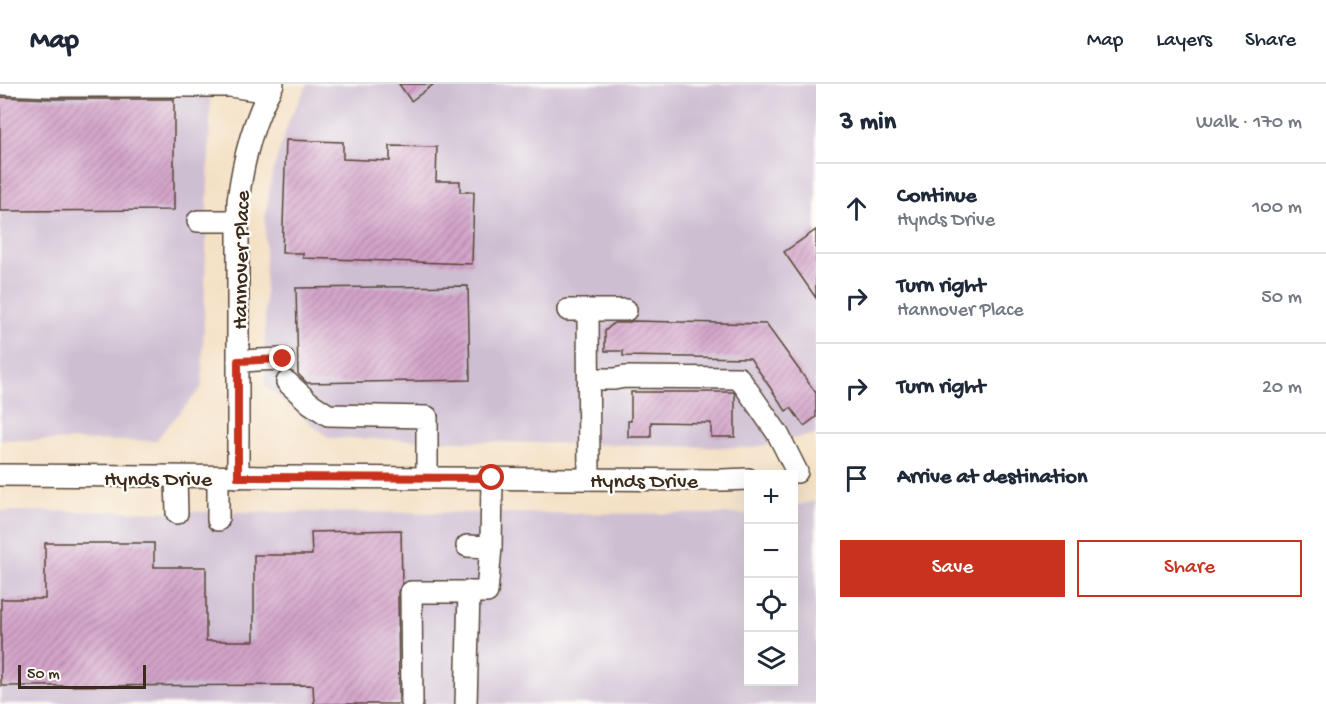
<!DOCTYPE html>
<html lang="en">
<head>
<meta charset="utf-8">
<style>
	:root { --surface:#fff; --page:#f2f2f3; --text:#1f2937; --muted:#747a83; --line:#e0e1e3; --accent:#c8321e }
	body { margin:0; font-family:"Gochi Hand",sans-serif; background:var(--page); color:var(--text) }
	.controls { position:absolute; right:18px; bottom:18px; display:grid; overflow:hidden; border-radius:0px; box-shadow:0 6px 24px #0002 }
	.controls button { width:54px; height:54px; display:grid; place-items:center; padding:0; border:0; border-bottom:2px solid var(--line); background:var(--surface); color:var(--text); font:30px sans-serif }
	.scale { position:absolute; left:18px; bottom:15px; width:128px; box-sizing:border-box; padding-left:6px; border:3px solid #3b2a1e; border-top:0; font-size:16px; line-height:21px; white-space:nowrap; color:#3b2a1e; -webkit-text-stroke:4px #fdfcf7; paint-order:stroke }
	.stop { position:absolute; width:18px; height:18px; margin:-14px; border:4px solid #c8321e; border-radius:50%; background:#fff }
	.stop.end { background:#c8321e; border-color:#fff; box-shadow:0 2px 6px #0008 }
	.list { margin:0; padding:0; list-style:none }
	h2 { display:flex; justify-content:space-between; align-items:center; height:78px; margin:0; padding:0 24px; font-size:26px }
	h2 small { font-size:20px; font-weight:400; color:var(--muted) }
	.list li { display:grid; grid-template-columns:39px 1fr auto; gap:18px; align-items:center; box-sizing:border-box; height:90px; padding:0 24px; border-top:2px solid var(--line) }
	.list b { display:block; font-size:22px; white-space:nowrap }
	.list p { margin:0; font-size:20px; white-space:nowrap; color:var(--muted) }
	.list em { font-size:20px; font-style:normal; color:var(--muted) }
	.actions { display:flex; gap:12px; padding:18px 24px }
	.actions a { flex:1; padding:14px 0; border:2px solid var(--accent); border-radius:0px; text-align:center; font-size:21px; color:var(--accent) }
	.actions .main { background:var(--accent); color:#fff }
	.icon { flex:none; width:33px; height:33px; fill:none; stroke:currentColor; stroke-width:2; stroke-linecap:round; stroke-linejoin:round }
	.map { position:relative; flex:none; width:816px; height:620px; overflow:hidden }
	header { display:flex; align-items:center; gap:36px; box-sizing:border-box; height:84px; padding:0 30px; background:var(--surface); border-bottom:2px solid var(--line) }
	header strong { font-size:28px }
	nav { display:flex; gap:33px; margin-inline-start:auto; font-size:21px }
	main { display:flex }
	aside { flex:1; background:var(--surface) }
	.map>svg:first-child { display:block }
	.industrial { fill:#cebed2 }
	.building { fill:url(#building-hatch) }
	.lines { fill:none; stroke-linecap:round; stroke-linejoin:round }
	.minor-casing { stroke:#574537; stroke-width:24 }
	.minor { stroke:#fff; stroke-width:21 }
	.route { stroke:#c8321e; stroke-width:8 }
	.labels { text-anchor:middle; stroke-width:5; stroke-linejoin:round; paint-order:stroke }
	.street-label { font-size:22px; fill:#3b2a1e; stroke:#fdfcf7 }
</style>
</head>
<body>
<header>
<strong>Map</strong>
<nav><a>Map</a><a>Layers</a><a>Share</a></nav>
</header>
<main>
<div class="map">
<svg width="816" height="620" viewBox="0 0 816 620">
	<defs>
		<pattern id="building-hatch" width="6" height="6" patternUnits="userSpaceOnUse" patternTransform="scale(1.5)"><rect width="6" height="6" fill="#d3a3c9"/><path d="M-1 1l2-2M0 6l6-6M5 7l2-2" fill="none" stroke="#ac85a3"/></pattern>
	</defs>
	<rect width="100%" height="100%" fill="#fdfcf7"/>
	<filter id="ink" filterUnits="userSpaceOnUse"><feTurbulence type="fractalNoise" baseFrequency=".0167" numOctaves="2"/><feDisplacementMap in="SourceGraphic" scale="12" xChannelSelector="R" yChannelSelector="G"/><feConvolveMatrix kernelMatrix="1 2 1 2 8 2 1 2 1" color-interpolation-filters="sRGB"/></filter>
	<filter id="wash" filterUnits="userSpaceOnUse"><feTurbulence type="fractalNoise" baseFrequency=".008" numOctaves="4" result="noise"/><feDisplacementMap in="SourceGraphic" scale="24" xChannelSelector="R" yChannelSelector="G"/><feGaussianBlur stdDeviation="1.35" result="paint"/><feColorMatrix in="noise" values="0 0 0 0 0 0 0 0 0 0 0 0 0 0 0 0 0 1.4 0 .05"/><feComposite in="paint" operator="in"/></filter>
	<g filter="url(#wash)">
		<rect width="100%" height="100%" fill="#f4e0c4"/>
		<g class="industrial">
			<path d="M0 0H211L202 303 155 357 0 356Z"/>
			<path d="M308 0H816V350L751 364 329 354 265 302V135L272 89 290 34Z"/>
			<path d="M816 417V620H0V427L748 430V598H794V422Z"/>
		</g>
		<g id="blocks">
			<g class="building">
				<path d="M399 0H434L411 17Z"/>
				<path d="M0 13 53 15H174V126L0 127Z"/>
				<path d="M286 56 343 58V75L390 77V62L437 63 436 97H460V108H474L472 180 303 174V169H282Z"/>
				<path d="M816 146V214L784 168Z"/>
				<path d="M468 202 470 296 307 299 298 290 296 204Z"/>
				<path d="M633 237 766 240 816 309V333L804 342 791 324 786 327 750 274 623 272V267H605V247L614 239H626Z"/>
				<path d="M631 308H733L735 310V353H711V339L651 338V353H628V337H631Z"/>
				<path d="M401 446 402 500 398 508 399 620H314L313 601 1 602V515H45V459H154V483H206V557H254V471H312L311 448Z"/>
			</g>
		</g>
	</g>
	<g filter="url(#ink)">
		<use href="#blocks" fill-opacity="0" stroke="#574537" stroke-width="1.5"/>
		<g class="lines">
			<g class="minor-casing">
				<g id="minor">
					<path d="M1 0 53 2H230L269 8"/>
					<path d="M198 137H237"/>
					<path d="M568 226H626"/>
					<path d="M588 226 589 395"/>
					<path d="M238 277 283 275"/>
					<path d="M589 295H614L625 293 739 294 778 350 797 388"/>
					<path d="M287 298 310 319 328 331 427 333V394"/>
					<path d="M0 391 722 396 748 395"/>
					<path d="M176 393 177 429"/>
					<path d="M238 393V117C243 76 253 36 273 0"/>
					<path d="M218 436V393"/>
					<path d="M467 462 491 463"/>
					<path d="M412 620 411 508H487L491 463 492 394"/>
					<path d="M466 620 469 508"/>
				</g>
			</g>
			<use href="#minor" class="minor"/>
		</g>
	</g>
	<g class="lines" filter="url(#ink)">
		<path class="route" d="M283 275 238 277V393L492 394"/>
	</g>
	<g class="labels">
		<g class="street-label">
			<text transform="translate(239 176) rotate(-89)" y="8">Hannover Place</text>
			<text x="158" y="401">Hynds Drive</text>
			<text x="644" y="403">Hynds Drive</text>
		</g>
	</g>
</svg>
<div class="controls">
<button>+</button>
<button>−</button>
<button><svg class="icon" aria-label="locate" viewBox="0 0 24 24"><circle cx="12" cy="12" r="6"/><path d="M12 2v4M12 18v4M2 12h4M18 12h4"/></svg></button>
<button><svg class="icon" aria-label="layers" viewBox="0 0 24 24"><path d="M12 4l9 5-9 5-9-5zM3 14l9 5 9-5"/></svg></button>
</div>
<div class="scale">50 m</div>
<div class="stop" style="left:492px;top:394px"></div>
<div class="stop end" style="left:283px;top:275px"></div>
</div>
<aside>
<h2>3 min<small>Walk · 170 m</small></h2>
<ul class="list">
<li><svg class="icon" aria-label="ahead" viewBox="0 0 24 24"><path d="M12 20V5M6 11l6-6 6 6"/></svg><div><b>Continue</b><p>Hynds Drive</p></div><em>100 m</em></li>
<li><svg class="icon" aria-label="right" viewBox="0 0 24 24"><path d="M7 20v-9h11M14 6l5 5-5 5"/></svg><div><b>Turn right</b><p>Hannover Place</p></div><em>50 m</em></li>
<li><svg class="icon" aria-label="right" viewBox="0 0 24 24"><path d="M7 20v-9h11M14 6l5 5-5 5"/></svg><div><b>Turn right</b></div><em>20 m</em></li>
<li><svg class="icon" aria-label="arrive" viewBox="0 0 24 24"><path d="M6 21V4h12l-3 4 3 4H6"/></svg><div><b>Arrive at destination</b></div></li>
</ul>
<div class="actions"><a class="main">Save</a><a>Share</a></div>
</aside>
</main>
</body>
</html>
